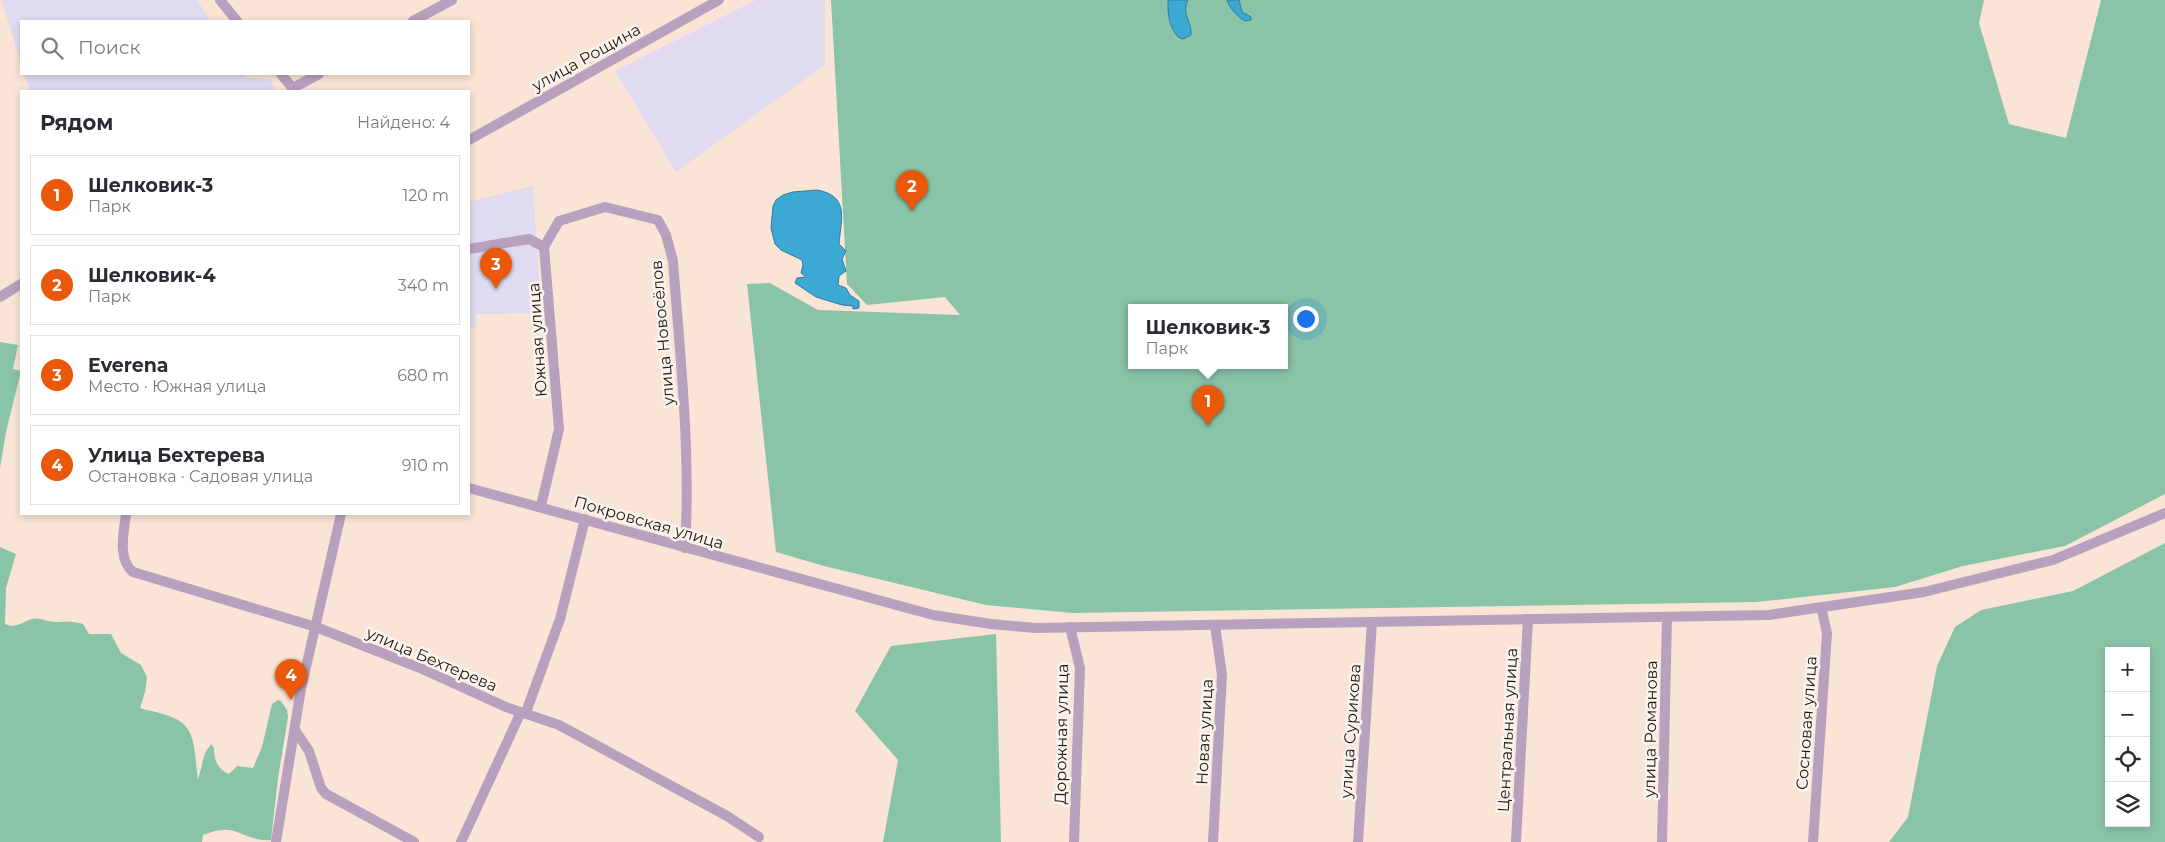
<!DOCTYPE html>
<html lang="ru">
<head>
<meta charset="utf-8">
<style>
	:root { --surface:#fff; --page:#f2f2f3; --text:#2b2b33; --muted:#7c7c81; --line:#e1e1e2; --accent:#ea580c }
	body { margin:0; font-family:Montserrat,sans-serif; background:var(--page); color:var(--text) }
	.controls { position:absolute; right:15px; bottom:15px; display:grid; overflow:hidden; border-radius:0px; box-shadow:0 2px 8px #0003 }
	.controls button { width:45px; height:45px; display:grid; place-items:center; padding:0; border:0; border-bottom:1px solid var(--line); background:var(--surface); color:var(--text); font:25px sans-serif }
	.you { position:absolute; left:1305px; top:318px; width:18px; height:18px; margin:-12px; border:4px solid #fff; border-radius:50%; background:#1a73e8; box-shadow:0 0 0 8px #1a73e833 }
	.badge { display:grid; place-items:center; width:32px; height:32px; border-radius:50%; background:var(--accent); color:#fff; font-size:16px; font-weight:700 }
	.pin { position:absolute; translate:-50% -41px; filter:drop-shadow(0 1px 2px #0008) }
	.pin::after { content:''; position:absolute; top:26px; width:18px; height:15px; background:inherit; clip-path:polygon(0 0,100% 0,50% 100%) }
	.popup { position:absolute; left:1128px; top:304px; width:160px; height:65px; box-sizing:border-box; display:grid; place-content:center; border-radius:0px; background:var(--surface); filter:drop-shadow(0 1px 4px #0005); font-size:16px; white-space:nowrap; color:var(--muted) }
	.popup b { font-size:19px; color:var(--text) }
	.popup::after { content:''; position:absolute; left:50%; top:100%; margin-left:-10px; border:10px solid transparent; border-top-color:var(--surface) }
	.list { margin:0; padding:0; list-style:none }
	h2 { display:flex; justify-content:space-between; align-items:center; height:65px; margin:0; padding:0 20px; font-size:21px }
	h2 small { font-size:16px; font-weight:400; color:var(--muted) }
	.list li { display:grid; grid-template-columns:32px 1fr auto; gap:15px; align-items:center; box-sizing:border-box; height:80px; margin:0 10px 10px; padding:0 10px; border:1px solid var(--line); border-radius:0px }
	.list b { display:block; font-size:19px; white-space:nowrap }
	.list p { margin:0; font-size:16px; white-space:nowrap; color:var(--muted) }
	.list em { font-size:16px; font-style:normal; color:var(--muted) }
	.icon { flex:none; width:28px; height:28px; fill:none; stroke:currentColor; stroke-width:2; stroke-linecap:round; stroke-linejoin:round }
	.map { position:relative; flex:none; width:2165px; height:842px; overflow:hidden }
	.search { position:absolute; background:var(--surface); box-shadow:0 2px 8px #0003; left:20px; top:20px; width:450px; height:55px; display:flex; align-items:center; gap:12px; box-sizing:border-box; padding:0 18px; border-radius:0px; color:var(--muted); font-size:19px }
	.panel { position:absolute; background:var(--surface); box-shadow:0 2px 8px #0003; left:20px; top:90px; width:450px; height:425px; border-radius:0px }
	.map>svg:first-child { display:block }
	.industrial { fill:#e0dbf1 }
	.green { fill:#89c4a8; fill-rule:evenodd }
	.water { fill:#3ca8d4; stroke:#337d9a }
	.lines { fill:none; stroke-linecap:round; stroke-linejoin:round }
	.minor { stroke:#b8a0bf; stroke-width:10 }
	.labels { text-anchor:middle; stroke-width:5; stroke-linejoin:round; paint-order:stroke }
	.street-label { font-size:16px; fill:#1f1812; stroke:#fcf4ee }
</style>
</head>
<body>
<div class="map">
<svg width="2165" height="842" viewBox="0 0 2165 842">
	<rect width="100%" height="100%" fill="#f9e4d5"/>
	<g class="industrial">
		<path d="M1 0H197L211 21H21V62Z"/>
		<path d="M756 0H825V65L676 172 615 71Z"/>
		<path d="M25 74H245L247 78 269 79 277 91H30Z"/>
		<path d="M533 186 541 313 476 314V328H469V202Z"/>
	</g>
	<g class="green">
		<path d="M831 0H1984L1979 23 2009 124 2066 138 2101 0H2165V494L2065 546 1963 566 1895 587 1756 602 1073 613 986 605 824 566 776 552 747 284 770 283 818 310 960 315 945 297 867 305 847 284ZM1132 307H1284V365H1132Z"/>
		<path d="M0 342 18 345 13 369 21 371 6 432 0 468Z"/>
		<path d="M2165 543V842H1889L1908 817 1937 666 1955 627 1981 610 2073 591ZM2109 651H2146V823H2109Z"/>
		<path d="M0 547 16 554 6 588 5 624C16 629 22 622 32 619 40 617 47 622 55 622 66 622 72 621 83 624L89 634H111L121 653 141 665 147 677 145 692 140 708C153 712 170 714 181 722 197 733 195 762 198 780L205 753 211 744 214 748C214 759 217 769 229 774L237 766 253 768 262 747 272 704 278 700 281 701 287 710 288 717 278 778 271 840C250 842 238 828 222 830 216 830 209 833 203 835L202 842H0Z"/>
		<path d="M996 634 1001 842H883L898 760 855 711 891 646Z"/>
	</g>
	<g class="water">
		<path d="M1168 0H1188C1181 14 1192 21 1191 35L1183 39 1178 37C1168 24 1168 15 1168 0Z"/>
		<path d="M1227 0H1239L1242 12 1251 17V20L1245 21C1238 17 1229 8 1227 0Z"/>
		<path d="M817 190C850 196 841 219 839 244L846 251 842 259 846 271 839 276 838 285 846 288 850 295 859 301V308L853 309V306L842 305 816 297 795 283 797 278 806 277 801 273 803 265 802 260 781 250 775 244 771 228 773 206 776 200 783 195 793 192Z"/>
	</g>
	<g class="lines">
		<g class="minor">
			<path d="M220 0 237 21"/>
			<path d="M413 21 452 0"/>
			<path d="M281 74 295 91"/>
			<path d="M293 88 319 74"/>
			<path d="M469 140 719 0"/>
			<path d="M544 247 559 221 605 207 658 220 666 235 673 261C680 356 691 452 685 548"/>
			<path d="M469 249 529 239 544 247 559 429 541 506"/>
			<path d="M0 297 21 284"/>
			<path d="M469 488 933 615 991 624 1036 628 1769 615 1924 592 2053 560 2165 513"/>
			<path d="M126 514C124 531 117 559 133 572L316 627 420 668 506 707 559 725 727 816 759 837"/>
			<path d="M1070 627 1080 668 1074 842"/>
			<path d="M526 712 560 619 585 519"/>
			<path d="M295 730 309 751 321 788 326 794 414 842"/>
			<path d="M276 842 301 689 341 514"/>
			<path d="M461 842 521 712"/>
			<path d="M1213 842 1222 675 1215 625"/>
			<path d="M1358 842 1372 622"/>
			<path d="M1516 842 1528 619"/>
			<path d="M1662 842 1667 617"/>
			<path d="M1813 842 1827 633 1821 607"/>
		</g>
	</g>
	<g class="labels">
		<g class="street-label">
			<text transform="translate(586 57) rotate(-29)" y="6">улица Рощина</text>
			<text transform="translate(662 333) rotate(-95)" y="6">улица Новосёлов</text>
			<text transform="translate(537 340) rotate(-94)" y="6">Южная улица</text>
			<text transform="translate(649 522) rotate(16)" y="6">Покровская улица</text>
			<text transform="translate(432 659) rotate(23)" y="6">улица Бехтерева</text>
			<text transform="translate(1806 723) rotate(-86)" y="6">Сосновая улица</text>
			<text transform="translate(1650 729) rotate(-89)" y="6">улица Романова</text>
			<text transform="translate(1507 730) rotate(-87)" y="6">Центральная улица</text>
			<text transform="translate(1350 731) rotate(-86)" y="6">улица Сурикова</text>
			<text transform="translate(1204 732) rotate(-87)" y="6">Новая улица</text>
			<text transform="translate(1061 734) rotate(-89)" y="6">Дорожная улица</text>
		</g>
	</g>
</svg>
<div class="controls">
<button>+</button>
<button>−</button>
<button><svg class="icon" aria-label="locate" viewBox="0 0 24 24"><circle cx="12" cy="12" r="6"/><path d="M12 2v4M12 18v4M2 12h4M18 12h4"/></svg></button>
<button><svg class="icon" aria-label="layers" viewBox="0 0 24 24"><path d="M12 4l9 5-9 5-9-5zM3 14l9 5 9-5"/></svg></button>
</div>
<div class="you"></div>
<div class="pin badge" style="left:1208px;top:426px">1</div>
<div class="popup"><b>Шелковик-3</b>Парк</div>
<div class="pin badge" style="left:912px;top:211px">2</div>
<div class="pin badge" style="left:496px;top:289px">3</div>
<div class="pin badge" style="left:291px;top:700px">4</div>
<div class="search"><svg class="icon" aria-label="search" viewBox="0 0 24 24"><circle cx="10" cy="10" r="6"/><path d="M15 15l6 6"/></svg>Поиск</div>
<section class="panel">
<h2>Рядом<small>Найдено: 4</small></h2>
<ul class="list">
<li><span class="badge">1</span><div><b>Шелковик-3</b><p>Парк</p></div><em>120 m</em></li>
<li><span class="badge">2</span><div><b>Шелковик-4</b><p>Парк</p></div><em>340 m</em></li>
<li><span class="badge">3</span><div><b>Everena</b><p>Место · Южная улица</p></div><em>680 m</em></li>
<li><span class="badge">4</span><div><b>Улица Бехтерева</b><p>Остановка · Садовая улица</p></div><em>910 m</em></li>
</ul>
</section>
</div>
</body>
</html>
